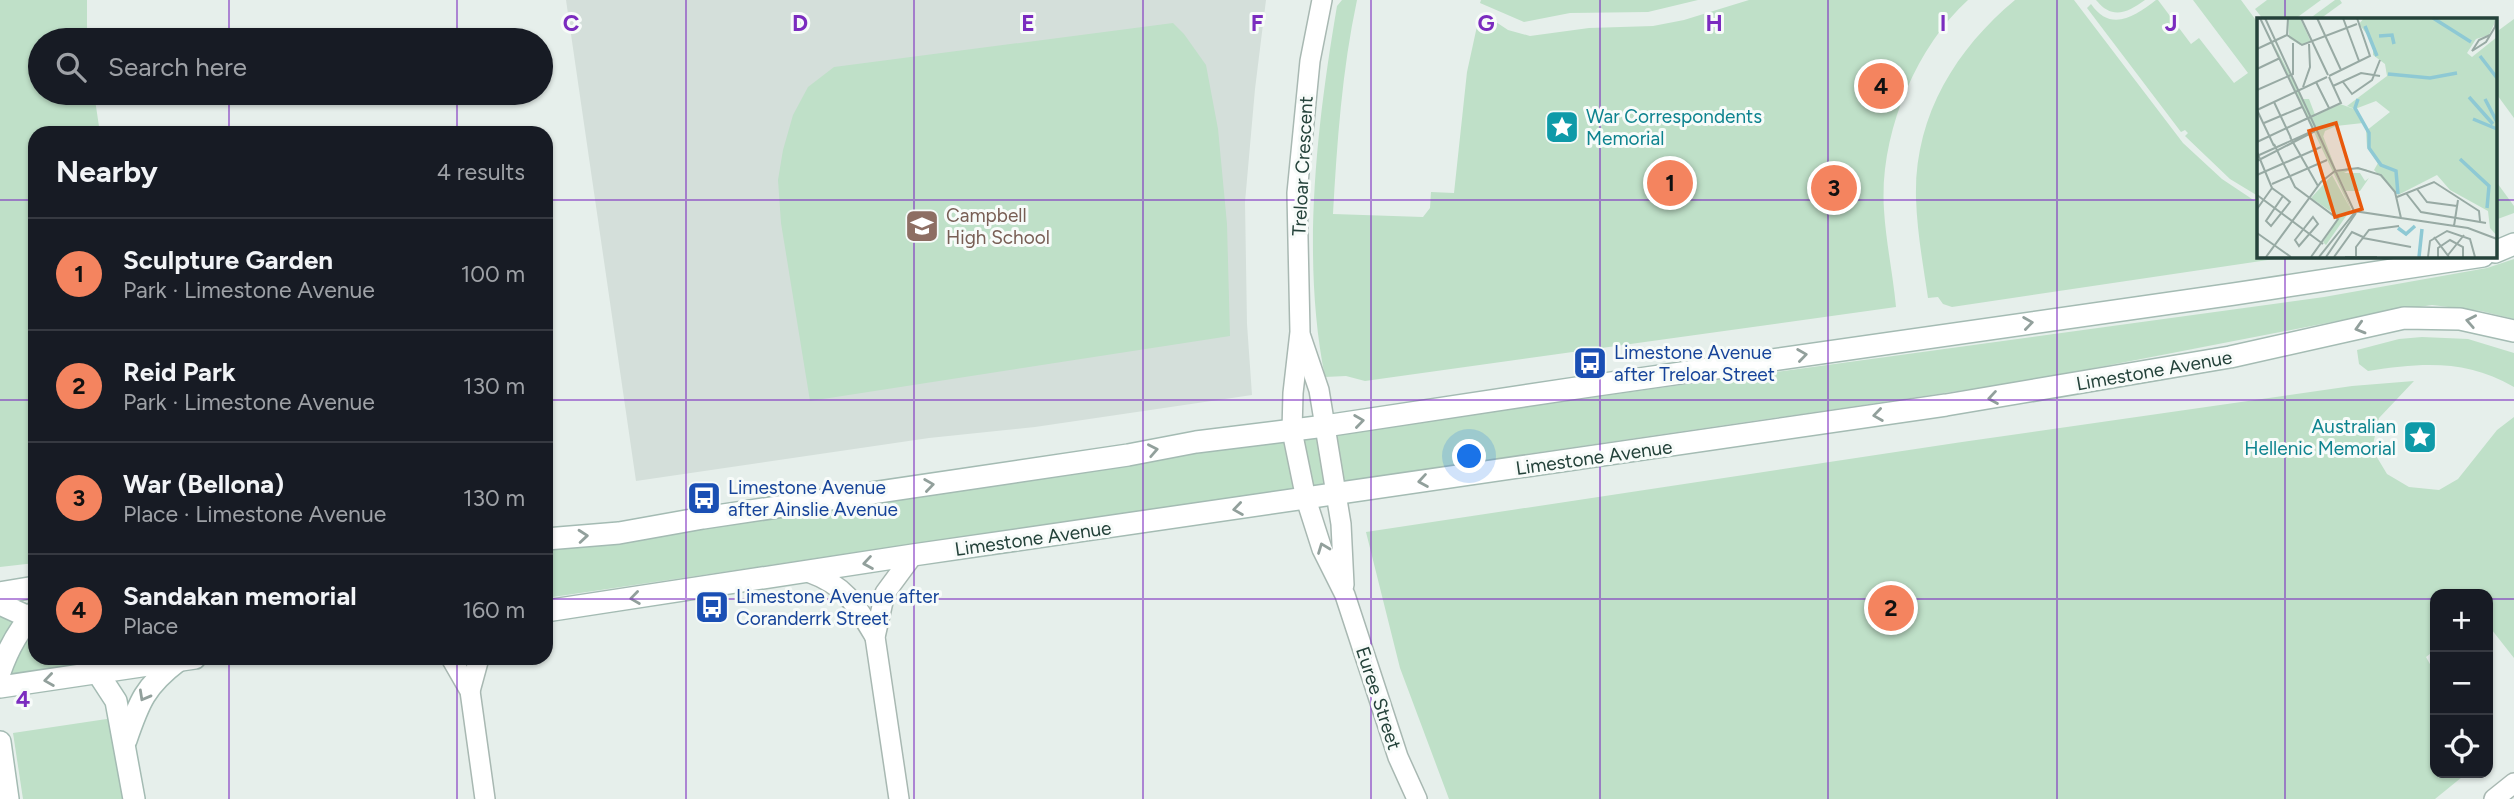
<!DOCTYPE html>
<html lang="en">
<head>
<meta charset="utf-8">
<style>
	:root { --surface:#171b24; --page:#20242c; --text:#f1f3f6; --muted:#9ea1a6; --line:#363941; --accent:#f4845f }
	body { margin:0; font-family:Figtree,sans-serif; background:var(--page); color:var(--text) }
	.controls { position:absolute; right:21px; bottom:21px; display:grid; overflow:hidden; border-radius:14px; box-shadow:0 2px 5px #0004 }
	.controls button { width:63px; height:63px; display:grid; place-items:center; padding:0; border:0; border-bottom:2px solid var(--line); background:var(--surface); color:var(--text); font:35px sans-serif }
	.you { position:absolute; left:1470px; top:457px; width:24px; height:24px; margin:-18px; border:5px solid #fff; border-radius:50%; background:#1a73e8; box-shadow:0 0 0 10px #1a73e833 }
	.badge { display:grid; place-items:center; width:46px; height:46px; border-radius:50%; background:var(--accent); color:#111; font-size:23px; font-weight:700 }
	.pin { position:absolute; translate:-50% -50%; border:4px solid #fff; box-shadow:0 2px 7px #0006 }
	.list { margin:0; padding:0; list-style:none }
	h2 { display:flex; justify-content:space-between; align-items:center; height:91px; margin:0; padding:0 28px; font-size:30px }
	h2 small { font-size:23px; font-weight:400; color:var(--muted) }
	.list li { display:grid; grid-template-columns:46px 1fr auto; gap:21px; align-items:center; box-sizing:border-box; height:112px; padding:0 28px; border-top:2px solid var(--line) }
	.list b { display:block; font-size:26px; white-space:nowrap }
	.list p { margin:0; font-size:23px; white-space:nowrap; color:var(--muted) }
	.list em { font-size:23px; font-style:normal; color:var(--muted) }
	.icon { flex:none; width:38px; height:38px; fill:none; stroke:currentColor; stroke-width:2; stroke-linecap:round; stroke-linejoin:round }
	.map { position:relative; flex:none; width:2514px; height:799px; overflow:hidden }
	.search { position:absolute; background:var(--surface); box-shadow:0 2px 5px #0004; left:28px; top:28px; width:525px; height:77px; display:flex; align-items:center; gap:18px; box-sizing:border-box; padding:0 24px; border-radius:38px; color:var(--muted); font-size:26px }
	.panel { position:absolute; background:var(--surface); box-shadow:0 2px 5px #0004; left:28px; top:126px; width:525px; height:539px; border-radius:21px }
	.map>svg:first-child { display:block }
	.built { fill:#d4dfda }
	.green { fill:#bfe0c8 }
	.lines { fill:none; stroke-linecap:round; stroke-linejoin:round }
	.street-casing { stroke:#a8b8b2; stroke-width:22 }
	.secondary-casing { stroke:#a4bbb3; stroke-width:24 }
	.street { stroke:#fff; stroke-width:19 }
	.secondary { stroke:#fff; stroke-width:21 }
	.oneway { stroke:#92a09c }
	.grid { fill:none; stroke:#7b2cbf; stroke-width:2; stroke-opacity:0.55 }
	.labels { text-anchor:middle; stroke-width:6; stroke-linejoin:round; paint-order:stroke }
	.culture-label { font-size:19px; fill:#0d838f; stroke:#f7fbf9; text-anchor:start }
	.street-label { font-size:19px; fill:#24423a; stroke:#f7fbf9 }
	.education-label { font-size:19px; fill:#785e54; stroke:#f7fbf9; text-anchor:start }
	.transit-label { font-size:19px; fill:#164399; stroke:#f7fbf9; text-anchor:start }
	.inset-river { fill:none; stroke:#8ec9d4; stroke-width:3.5 }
	.inset-road { fill:none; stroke:#98aaa4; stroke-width:2 }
	.view { fill:#e8590c; fill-opacity:0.15; stroke:#e8590c; stroke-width:3.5 }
	.inset-edge { fill:none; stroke:#24423a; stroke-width:3.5 }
	.grid-label { font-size:23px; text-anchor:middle; font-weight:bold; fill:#7b2cbf; stroke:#f7fbf9; stroke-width:6; stroke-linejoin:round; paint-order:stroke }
</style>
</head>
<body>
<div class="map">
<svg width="2514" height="799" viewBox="0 0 2514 799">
	<rect width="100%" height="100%" fill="#e6efeb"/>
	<path class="built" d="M566 0H1266L1255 89 1245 202 1247 324 1252 395 1035 427 929 438 636 481Z"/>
	<g class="green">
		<path d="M0 0H87V40H40V93H94L100 133H35V563L0 567Z"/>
		<path d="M1342 0H1357C1342 70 1337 143 1333 214L1423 217 1430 208 1431 192 1454 193 1467 72 1479 17 1490 18 1508 30 1530 36 1589 28 1653 26 1684 20 1749 0H1968C1914 49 1879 137 1884 210 1886 242 1893 275 1896 307L1365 381 1346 376 1325 377C1301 258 1317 124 1337 6Z"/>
		<path d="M1481 0H1698L1648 12 1570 13 1524 22 1480 3Z"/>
		<path d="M2015 0H2074L2183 143 2222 179 2258 203V256H2295L1952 307 1943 304 1938 297 1928 298C1923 265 1917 231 1916 198 1914 117 1955 50 2015 0Z"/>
		<path d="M2096 0H2145C2127 13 2112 20 2096 0Z"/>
		<path d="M2156 0H2158L2191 44 2199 38 2234 83 2248 73 2193 0H2241L2258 23V196L2230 179 2185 136 2188 133 2185 130 2181 132 2087 8 2091 4C2111 33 2135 16 2156 0Z"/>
		<path d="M2267 0H2321L2295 19H2263L2255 9Z"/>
		<path d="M2335 0H2340L2342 3 2320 19H2309Z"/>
		<path d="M2514 19V118L2495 92V33Z"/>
		<path d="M1173 23 1184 34 1206 65 1218 129 1227 224 1230 336 810 401 781 223 778 180 783 150 793 115 808 87 834 67Z"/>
		<path d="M2495 180 2514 206V213L2495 220Z"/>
		<path d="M2514 259V319L2481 311 2432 305 2368 315 2033 380 546 598V534L1220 448 2324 297 2487 268Z"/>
		<path d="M2422 337 2468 339 2514 353V387C2465 359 2422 363 2368 371L2359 364 2357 350 2399 339Z"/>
		<path d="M2414 381 2379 418 2372 449 2387 474 2409 487 2439 490 2458 479 2497 430 2514 417V658L2488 625V594H2435V650L2426 657 2435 673V773H2467L2435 799H1449L1400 668 1366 532 1962 442 2352 386Z"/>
		<path d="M35 610V658H138L0 678V615Z"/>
		<path d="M120 717 132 799H23L13 733Z"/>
	</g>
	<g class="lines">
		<g class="street-casing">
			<g id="street">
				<path d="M1322 0 1310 61 1297 193 1300 332 1293 393 1292 431 1306 499 1322 549 1345 595 1398 757 1417 799"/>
				<path d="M1301 337 1319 390 1341 524 1344 585"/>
				<path d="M808 572C846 586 855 603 875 637"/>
				<path d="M451 658 470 691 485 799"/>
				<path d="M470 691 479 658"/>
				<path d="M899 799 875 637 885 593 913 555"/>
				<path d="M2494 799 2514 783"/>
			</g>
		</g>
		<g class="secondary-casing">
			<g id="secondary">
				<path d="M2495 252 2514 244"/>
				<path d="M546 539 619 533 703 518 1128 455 1196 442 1325 426 1590 386 2234 294 2483 256"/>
				<path d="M0 593 35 587"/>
				<path d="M0 604 35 620"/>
				<path d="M546 611 913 555 1946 405 2230 357 2404 318 2460 319 2514 331"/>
				<path d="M88 658 116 701 134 799"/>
				<path d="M0 672C8 649 18 630 35 612"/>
				<path d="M0 687 195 658"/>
				<path d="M126 740C139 702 145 686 178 661"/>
				<path d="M0 742 8 799"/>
			</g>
		</g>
		<use href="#street" class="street"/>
		<use href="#secondary" class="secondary"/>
	</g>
	<defs><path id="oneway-chevron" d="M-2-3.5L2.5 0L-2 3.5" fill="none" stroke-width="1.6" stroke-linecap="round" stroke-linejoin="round" transform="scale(1.75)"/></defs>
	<g class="oneway">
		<use href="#oneway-chevron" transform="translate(2471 321) rotate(-169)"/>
		<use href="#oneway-chevron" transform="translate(2028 323) rotate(-8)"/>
		<use href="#oneway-chevron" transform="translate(2360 328) rotate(164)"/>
		<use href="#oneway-chevron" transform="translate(1802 355) rotate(-8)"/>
		<use href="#oneway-chevron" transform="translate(1993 398) rotate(171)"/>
		<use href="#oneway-chevron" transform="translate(1878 415) rotate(172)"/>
		<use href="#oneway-chevron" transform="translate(1359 421) rotate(-8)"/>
		<use href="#oneway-chevron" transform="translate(1153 450) rotate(-11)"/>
		<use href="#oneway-chevron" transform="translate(1423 481) rotate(171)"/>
		<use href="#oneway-chevron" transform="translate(929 485) rotate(-8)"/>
		<use href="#oneway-chevron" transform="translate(1238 509) rotate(172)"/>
		<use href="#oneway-chevron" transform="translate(583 536) rotate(-5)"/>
		<use href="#oneway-chevron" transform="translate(1323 548) rotate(-111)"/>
		<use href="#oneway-chevron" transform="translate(868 563) rotate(171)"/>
		<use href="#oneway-chevron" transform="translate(635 598) rotate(172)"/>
		<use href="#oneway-chevron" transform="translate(49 680) rotate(172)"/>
		<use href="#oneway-chevron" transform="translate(144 696) rotate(119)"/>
	</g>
	<path class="grid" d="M229 0V40M457 0V40M686 0V799M914 0V799M1143 0V799M1371 0V799M1600 0V799M1828 0V799M2057 0V799M2285 0V19M229 93V133M457 93V133M0 200H35M546 200H2258M2495 200H2514M2285 256V799M0 400H35M546 400H2514M0 599H35M546 599H2435M2488 599H2514M229 658V799M457 658V799"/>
	<defs>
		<g id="sight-square" transform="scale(1.75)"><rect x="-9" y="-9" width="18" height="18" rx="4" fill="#0f9aa8" stroke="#f7fbf9"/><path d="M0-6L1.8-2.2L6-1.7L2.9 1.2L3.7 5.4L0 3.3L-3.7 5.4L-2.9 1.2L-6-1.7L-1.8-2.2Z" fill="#fff"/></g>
		<g id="school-square" transform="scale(1.75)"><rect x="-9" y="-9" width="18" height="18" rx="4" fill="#8d6e63" stroke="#f7fbf9"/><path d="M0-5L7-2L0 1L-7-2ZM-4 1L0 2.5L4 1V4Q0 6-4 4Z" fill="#fff"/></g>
		<g id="bus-square" transform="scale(1.75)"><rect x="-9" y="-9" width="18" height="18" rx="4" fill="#1a4fb4" stroke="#f7fbf9"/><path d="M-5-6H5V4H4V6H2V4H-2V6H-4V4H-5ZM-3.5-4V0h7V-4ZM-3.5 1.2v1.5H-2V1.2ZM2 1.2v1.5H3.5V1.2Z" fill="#fff"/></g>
	</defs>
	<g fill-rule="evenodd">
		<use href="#sight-square" x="1562" y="127"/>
		<use href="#school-square" x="922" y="226"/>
		<use href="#bus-square" x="1590" y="363"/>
		<use href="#sight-square" x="2420" y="437"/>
		<use href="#bus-square" x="704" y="498"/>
		<use href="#bus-square" x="712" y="607"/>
	</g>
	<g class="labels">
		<g class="culture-label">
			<text x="1586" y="123">War Correspondents<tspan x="1586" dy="22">Memorial</tspan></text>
			<text x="2396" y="433" text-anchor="end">Australian<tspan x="2396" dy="22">Hellenic Memorial</tspan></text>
		</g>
		<g class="street-label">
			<text transform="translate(1302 166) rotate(-87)" y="7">Treloar Crescent</text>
			<text transform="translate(2154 370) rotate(-10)" y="7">Limestone Avenue</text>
			<text transform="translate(1594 457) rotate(-8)" y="7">Limestone Avenue</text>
			<text transform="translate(1033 538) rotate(-8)" y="7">Limestone Avenue</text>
			<text transform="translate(1379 698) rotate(72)" y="7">Euree Street</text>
		</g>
		<g class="education-label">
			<text x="946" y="222">Campbell<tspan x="946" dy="22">High School</tspan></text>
		</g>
		<g class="transit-label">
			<text x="1614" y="359">Limestone Avenue<tspan x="1614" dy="22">after Treloar Street</tspan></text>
			<text x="728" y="494">Limestone Avenue<tspan x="728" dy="22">after Ainslie Avenue</tspan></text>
			<text x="736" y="603">Limestone Avenue after<tspan x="736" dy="22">Coranderrk Street</tspan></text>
		</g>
	</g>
	<g transform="translate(2257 18)">
		<rect width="240" height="240" fill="#e6efeb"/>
		<path d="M3 0 46 81H52L94 191 69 227 66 224 84 196 79 197 54 180 75 157 93 190ZM31 0H43L54 24 43 27 32 20ZM107 0H240L232 17 219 21 210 35 215 39 240 19V218L233 210 231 193 193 172 180 157 141 177 117 152 121 145 110 129 109 113 133 94 119 83 98 91 90 88 130 58 128 46 116 37V24L102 6ZM83 86 100 92 106 105 79 108 68 113 65 122 57 98ZM97 150 108 151 113 153H114L94 151 87 155H103L108 163 112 160 103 173H89L80 154 87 151Z" fill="#bfe0c8"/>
		<path class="inset-river" d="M176 0 214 24M108 8 120 38M122 18 135 17 137 26M223 38 240 60M131 56 173 60 200 55M212 79 236 106M101 81 98 90 112 115V130L124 147 139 153 141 176M228 81 240 104M216 101 240 111M203 141 232 168 230 190M141 210 149 216 158 208M162 239 165 211"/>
		<path class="inset-road" d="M3 0 57 113M8 0 97 193 211 210 240 221M31 0 30 17 45 27 100 6M44 0 71 57M60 0 84 52M86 0 102 43M233 17 222 22 215 33 229 24 238 9 239 0M0 31 30 17M0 51 23 40M72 58 113 38 100 0M59 64 72 90M86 64 95 76 115 62 123 42M76 68 104 55 123 58M46 69 53 49 52 26M0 72 36 56V25M17 84 34 120M0 92 70 59M0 92 17 128M47 102 84 85 72 59M7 105 45 89M33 119 61 168M0 124 49 101M17 126 38 169 81 201 54 239M0 134 15 170 26 178M0 138 58 112M0 143 58 113M0 157 64 129M15 166 70 142M160 171 170 184 200 188M149 175 164 194 229 205M0 177 66 226M26 178 33 184 14 208 9 203ZM140 179 177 164 222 193 223 203M0 191 15 170M56 199 61 206 42 228 38 222ZM197 208 201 182M0 215 34 239M177 219 192 239M106 220 154 229M191 237 207 217M9 239 64 164 78 153 101 150 124 157 138 174 144 200M62 239 98 194M69 239 99 195M77 239 95 214 106 219M88 239H120M99 239V229L112 212 142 208M171 239 173 223 190 213 213 221 218 239M181 239V230L193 222 206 229V239"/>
		<path class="view" d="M79 105 105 191 78 199 52 113Z"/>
		<rect width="240" height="240" class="inset-edge"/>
	</g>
	<g class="grid-label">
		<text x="571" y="31">C</text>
		<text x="800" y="31">D</text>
		<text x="1028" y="31">E</text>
		<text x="1257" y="31">F</text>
		<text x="1486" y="31">G</text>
		<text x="1714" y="31">H</text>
		<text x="1943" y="31">I</text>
		<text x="2171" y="31">J</text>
		<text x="23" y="707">4</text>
	</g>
</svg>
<div class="controls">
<button>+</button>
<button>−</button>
<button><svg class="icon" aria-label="locate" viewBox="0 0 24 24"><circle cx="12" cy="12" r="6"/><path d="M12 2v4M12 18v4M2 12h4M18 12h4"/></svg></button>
</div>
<div class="you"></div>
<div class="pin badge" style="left:1670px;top:183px">1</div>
<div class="pin badge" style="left:1891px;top:608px">2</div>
<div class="pin badge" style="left:1834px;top:188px">3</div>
<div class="pin badge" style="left:1881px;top:86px">4</div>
<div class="search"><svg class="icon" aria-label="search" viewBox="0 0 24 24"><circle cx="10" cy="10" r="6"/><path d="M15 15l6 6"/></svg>Search here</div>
<section class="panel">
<h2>Nearby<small>4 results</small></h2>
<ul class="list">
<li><span class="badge">1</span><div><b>Sculpture Garden</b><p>Park · Limestone Avenue</p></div><em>100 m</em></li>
<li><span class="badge">2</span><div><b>Reid Park</b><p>Park · Limestone Avenue</p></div><em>130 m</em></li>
<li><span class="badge">3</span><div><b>War (Bellona)</b><p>Place · Limestone Avenue</p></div><em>130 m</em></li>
<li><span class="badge">4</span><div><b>Sandakan memorial</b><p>Place</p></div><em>160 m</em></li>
</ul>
</section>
</div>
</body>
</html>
